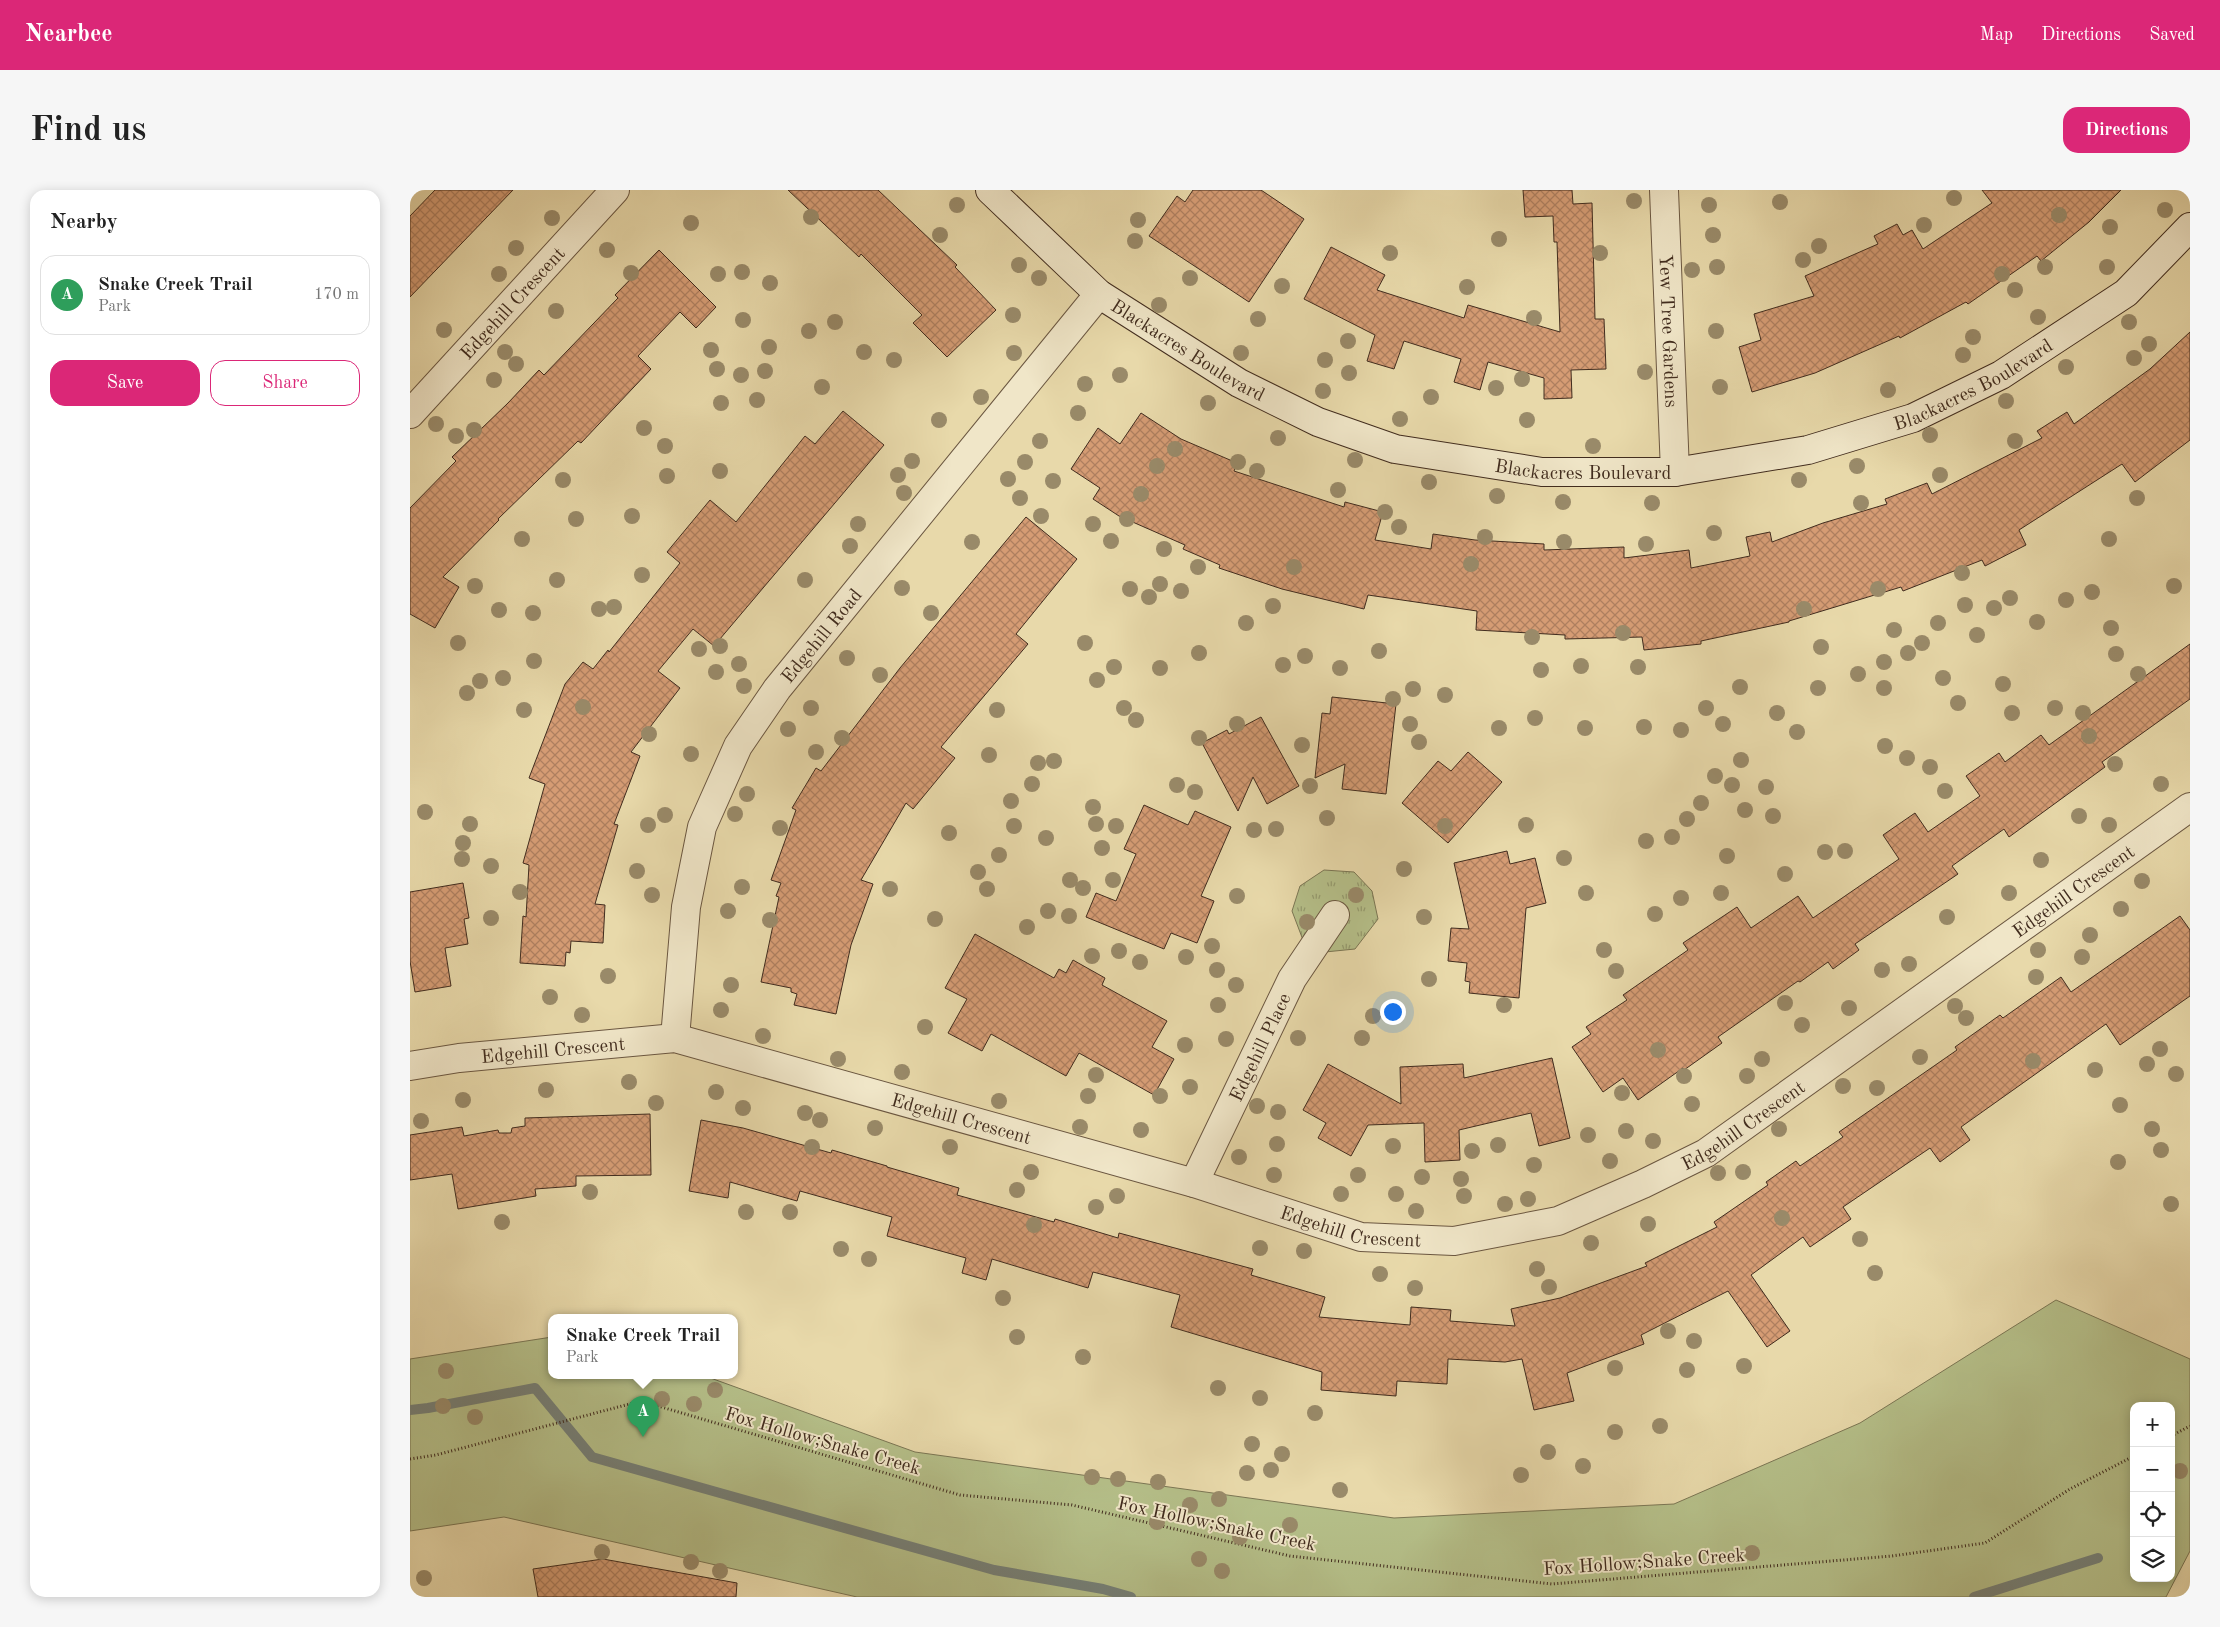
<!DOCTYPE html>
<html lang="en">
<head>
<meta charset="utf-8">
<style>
	:root { --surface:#fff; --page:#f6f6f6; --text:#222; --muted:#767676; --line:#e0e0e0; --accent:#db2777 }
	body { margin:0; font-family:"Old Standard TT",serif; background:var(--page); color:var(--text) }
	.controls { position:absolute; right:15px; bottom:15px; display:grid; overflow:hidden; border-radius:10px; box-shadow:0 2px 12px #0003 }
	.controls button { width:45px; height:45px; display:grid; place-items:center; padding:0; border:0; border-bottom:1px solid var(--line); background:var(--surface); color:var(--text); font:25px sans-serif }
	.you { position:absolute; left:982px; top:821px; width:18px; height:18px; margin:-12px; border:4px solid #fff; border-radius:50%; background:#1a73e8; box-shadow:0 0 0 8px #1a73e833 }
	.badge { display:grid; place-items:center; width:32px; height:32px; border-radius:50%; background:var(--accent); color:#fff; font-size:16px; font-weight:700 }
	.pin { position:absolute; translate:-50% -41px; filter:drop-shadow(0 1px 2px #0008) }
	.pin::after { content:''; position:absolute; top:26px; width:18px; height:15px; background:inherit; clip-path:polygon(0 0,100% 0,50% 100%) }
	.popup { position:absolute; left:138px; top:1124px; width:190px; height:65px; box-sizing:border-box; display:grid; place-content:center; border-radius:10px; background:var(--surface); filter:drop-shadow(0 1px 4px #0005); font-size:16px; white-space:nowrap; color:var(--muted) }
	.popup b { font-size:19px; color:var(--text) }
	.popup::after { content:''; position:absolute; left:50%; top:100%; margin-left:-10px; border:10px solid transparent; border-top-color:var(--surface) }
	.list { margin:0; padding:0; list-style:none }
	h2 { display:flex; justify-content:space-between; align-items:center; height:65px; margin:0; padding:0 20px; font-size:21px }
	h2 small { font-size:16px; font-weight:400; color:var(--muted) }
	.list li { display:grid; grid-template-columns:32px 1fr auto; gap:15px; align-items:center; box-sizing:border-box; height:80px; margin:0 10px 10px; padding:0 10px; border:1px solid var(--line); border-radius:15px }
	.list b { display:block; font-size:19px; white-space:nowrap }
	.list p { margin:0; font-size:16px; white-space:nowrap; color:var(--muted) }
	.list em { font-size:16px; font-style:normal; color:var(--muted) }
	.actions { display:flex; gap:10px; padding:15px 20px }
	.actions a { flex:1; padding:11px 0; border:1px solid var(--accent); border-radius:15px; text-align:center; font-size:18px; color:var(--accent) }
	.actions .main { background:var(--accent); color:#fff }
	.icon { flex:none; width:28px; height:28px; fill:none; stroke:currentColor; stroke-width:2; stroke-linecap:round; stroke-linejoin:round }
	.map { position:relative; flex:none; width:1780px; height:1407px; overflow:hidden; border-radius:15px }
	header { display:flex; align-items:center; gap:30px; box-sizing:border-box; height:70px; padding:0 25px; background:var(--accent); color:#fff }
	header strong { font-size:24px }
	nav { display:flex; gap:28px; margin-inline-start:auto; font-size:18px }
	.intro { display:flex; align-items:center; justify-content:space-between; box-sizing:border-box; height:120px; padding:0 30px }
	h1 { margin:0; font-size:35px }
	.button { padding:12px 22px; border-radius:15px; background:var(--accent); color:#fff; font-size:18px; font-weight:700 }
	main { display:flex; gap:30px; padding:0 30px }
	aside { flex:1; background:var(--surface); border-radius:15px; box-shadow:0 2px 12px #0003 }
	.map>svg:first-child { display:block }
	.grass { fill:url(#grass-tufts); stroke:#7b7654 }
	.green { fill:#b5bf89; stroke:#7b7654; fill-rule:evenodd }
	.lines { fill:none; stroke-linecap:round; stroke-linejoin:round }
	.stream { stroke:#768077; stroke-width:10 }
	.building { fill:url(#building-cross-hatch); stroke:#412c1e }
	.street-casing { stroke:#6b5741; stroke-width:30 }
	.secondary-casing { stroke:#412c1e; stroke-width:30 }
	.path { stroke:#412c1e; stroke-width:3; stroke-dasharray:1 2.5; stroke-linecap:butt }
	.street { stroke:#f0e6c8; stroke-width:28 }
	.secondary { stroke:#f0e6c8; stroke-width:28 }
	.tree { fill:#998a69 }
	.labels { text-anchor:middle; stroke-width:4; stroke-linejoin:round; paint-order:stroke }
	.street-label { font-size:19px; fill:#412c1e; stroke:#f0e6c8 }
</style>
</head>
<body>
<header>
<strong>Nearbee</strong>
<nav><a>Map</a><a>Directions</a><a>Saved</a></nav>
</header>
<div class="intro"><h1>Find us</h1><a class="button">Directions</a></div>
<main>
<aside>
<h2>Nearby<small></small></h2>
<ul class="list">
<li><span class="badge" style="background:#2e9e5b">A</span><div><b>Snake Creek Trail</b><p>Park</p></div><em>170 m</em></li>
</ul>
<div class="actions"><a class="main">Save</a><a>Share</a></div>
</aside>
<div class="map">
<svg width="1780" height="1407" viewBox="0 0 1780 1407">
	<defs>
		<pattern id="grass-tufts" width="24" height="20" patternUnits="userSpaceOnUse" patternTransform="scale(1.25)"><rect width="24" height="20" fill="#b5bf89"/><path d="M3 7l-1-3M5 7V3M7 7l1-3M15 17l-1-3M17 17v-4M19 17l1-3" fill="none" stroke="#959b6f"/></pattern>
		<pattern id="building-cross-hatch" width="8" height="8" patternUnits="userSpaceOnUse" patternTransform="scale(1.25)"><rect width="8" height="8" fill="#d59c74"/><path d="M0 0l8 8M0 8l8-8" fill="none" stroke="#ae7f5f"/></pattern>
	</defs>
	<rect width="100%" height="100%" fill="#e8d9aa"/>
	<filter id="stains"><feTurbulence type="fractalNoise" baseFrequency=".004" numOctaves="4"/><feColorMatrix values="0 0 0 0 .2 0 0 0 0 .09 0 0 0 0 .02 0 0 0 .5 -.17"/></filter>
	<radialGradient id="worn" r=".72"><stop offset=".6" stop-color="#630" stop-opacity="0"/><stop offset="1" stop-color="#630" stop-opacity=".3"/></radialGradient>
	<path class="grass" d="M914 680 944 682 962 701 968 729 945 759 915 762 893 750 882 721 890 696Z"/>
	<path class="green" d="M1646 1110 1780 1169V1361L1756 1407H447L94 1327 0 1341V1169L142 1147V1186H295L505 1262 984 1328 1264 1314 1450 1233ZM1724 1216H1761V1388H1724Z"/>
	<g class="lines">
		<g class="stream">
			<path d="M0 1220 18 1218 125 1198 182 1267 584 1380 693 1399 721 1407"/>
			<path d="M1564 1407 1688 1368"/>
		</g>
	</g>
	<g class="building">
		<path d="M25 0H103L0 107V26Z"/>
		<path d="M378 0H468L547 75 545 77 586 120 537 167 503 133 512 125 451 64 449 67Z"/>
		<path d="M783 0H851L894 29 839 112 739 46 767 6 775 12Z"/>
		<path d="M1113 0H1162L1163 14 1182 13 1185 129H1194L1196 179 1161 180 1162 208 1134 209V188L1078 172 1070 200 1044 192 1051 169 994 151 984 179 957 171 965 145 894 109 921 57 975 85 967 100 1054 128 1058 115 1150 142 1147 52H1144L1143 26 1115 27Z"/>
		<path d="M1572 0H1711L1679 32 1631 71 1627 66 1558 114 1556 112 1490 148 1489 146 1405 183 1342 202 1329 157 1351 150 1344 124 1404 106 1395 86 1468 54 1464 46 1487 34 1493 45 1502 40 1513 59 1582 13Z"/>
		<path d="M249 60 306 117 286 138 270 122 228 166 241 179 171 253 168 251 88 329 89 330 33 387 49 397 25 438 0 424V318L46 271 42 267 98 213 129 180 134 185 208 108 205 105Z"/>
		<path d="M1780 142V250L1725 292 1712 274 1609 340 1616 355 1575 376 1572 370 1493 401 1491 397 1379 431V432L1291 451V454L1234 460 1232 447 1155 449V445L1066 440 1067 421 958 405 954 419 872 399 809 378 810 375 773 359 775 355 709 326 683 309 690 298 661 279 688 238 710 254 731 223 771 249 827 273 824 281 934 317 935 312 973 322 965 350 1021 359 1023 344 1065 350 1134 354V360L1214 357V368L1279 360 1281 378 1340 366 1336 347 1360 342 1362 352 1413 333 1477 314 1475 309 1517 293 1522 304 1632 248 1627 241 1657 222 1664 234 1740 179Z"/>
		<path d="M433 221 474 255 304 456 283 439 248 481 270 498 221 562 230 566 204 634 208 635 185 714 195 715 193 753 161 751 160 763 156 762 155 776 110 773 113 726 116 727 119 675 113 673 135 594 119 588 155 494 173 472 183 479 198 460 199 462 270 373 257 362 300 310 326 332 395 246 405 254Z"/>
		<path d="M616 327 667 369 606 444 618 454 531 557 545 568 503 619 496 613 451 690 463 694 441 755 426 824 384 815 387 804 381 802V798L351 792 369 707 366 706 371 693 361 690 386 620 382 618 406 578 411 581 490 478Z"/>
		<path d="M1780 454V509L1692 572 1695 577 1599 647 1594 639 1542 676 1548 684 1445 754 1449 760 1423 779 1418 772 1390 792 1388 791 1308 847 1312 853 1274 880 1273 878 1228 910 1213 888 1193 902 1162 857 1181 844 1176 837 1217 810 1213 805 1278 760 1273 753 1327 717 1341 738 1388 706 1403 728 1489 669 1473 645 1505 623 1518 642 1570 606 1556 586 1589 563 1595 572 1631 545 1639 555Z"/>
		<path d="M922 507 986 514 976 604 932 599 935 574 905 588 912 523 920 524Z"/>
		<path d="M851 527 889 596 857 614 843 587 828 621 792 553 817 540 819 544Z"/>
		<path d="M1058 562 1092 592 1038 653 992 613 1028 571 1041 581Z"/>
		<path d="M734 615 778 635 785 621 821 637 791 706 804 711 787 753 761 743 754 759 676 727 686 703 706 711 726 664 714 659Z"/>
		<path d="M1097 661 1100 674 1125 668 1136 713 1116 718 1109 808 1059 803 1060 792 1055 791 1057 773 1038 771 1041 738 1059 739 1044 673Z"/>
		<path d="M53 693 59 728 54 729 58 754 35 758 41 796 5 802 0 771V702Z"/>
		<path d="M1770 726 1780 740V806L1710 855 1696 834 1551 937 1560 950 1530 972 1520 958 1433 1017 1441 1029 1400 1057 1393 1047 1341 1085 1380 1141 1357 1157 1318 1101 1231 1145 1234 1154 1157 1183 1164 1211 1124 1220 1112 1169 1095 1172 1038 1169 1037 1194 987 1191 986 1206 911 1200 912 1182 761 1137 770 1105 683 1082 678 1098 582 1069 576 1090 552 1083 556 1068 477 1046 482 1027 390 1001 387 1011 320 992 318 1008 279 1001 291 930 333 938 421 963 422 960 477 976V977L549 998 547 1005 644 1032 645 1029 708 1048 709 1043 843 1079 841 1085 915 1107 909 1127 1000 1135 1001 1117 1041 1120 1040 1131 1105 1136 1101 1119 1150 1108 1237 1076 1235 1073 1307 1037 1304 1032 1358 995 1356 992 1386 971 1390 976 1433 947 1429 942 1547 860 1545 857 1590 825 1593 828 1651 787 1661 802Z"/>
		<path d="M565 744 644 788 649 779 656 783 663 770 695 788 692 795 757 831 742 857 764 869 744 905 669 863 656 886 581 844 572 861 538 843 557 809 535 798Z"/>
		<path d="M1142 868 1160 948 1129 956 1121 923 1049 940 1050 970 1015 972 1014 933 958 935 941 966 908 948 916 933 893 920 918 874 991 914 990 877 1053 874 1054 888Z"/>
		<path d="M240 924 241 985 166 986V996L125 999 126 1006 48 1019 42 984 0 990V945L52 937 54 946 88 940 89 943H101L102 938 115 936V928Z"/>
		<path d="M193 1369 327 1393 326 1407H128L123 1379Z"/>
	</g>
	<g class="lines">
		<g class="street-casing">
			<g id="street">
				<path id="s1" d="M1254 0 1265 282"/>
				<path id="s2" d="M0 224 205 0"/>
				<path id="s3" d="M265 848 276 717 292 637 328 556 367 499 689 104"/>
				<path id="s4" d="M0 876 49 868 265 848 784 993 951 1047 1044 1051 1148 1031 1233 994 1296 963 1780 617"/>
				<path id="s5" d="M784 993 882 789 925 725"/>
			</g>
		</g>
		<g class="secondary-casing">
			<g id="secondary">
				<path id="s6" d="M580 0 689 104 829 193 908 232 985 259 1132 282H1265L1398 260 1503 228 1591 185 1716 103 1780 37"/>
			</g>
		</g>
		<g class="path">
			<path d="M1761 1246 1780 1236"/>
			<path d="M0 1269 26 1265 231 1211 550 1305 662 1315 880 1366 1142 1394 1482 1366 1575 1353 1660 1299 1724 1266"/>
		</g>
		<use href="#street" class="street"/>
		<use href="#secondary" class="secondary"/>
	</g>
	<g class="tree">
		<circle cx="1544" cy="8" r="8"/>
		<circle cx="1224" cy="11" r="8"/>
		<circle cx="1370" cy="12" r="8"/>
		<circle cx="547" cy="15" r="8"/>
		<circle cx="1299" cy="15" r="8"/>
		<circle cx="1755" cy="20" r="8"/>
		<circle cx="1649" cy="25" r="8"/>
		<circle cx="401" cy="27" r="8"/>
		<circle cx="142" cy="28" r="8"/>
		<circle cx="728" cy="30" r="8"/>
		<circle cx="281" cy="33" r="8"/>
		<circle cx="1514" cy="35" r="8"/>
		<circle cx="1700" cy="37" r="8"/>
		<circle cx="530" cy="45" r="8"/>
		<circle cx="1303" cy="45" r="8"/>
		<circle cx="1089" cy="49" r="8"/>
		<circle cx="725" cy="51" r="8"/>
		<circle cx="1409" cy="56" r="8"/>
		<circle cx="106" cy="58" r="8"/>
		<circle cx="197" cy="60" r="8"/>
		<circle cx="980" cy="63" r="8"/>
		<circle cx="1190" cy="63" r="8"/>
		<circle cx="1393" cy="70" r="8"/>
		<circle cx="609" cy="75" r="8"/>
		<circle cx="1307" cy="77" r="8"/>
		<circle cx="1635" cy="77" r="8"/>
		<circle cx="1697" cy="77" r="8"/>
		<circle cx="1282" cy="80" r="8"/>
		<circle cx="332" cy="82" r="8"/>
		<circle cx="221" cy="83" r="8"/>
		<circle cx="89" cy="84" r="8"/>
		<circle cx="308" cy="84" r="8"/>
		<circle cx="1592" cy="84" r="8"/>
		<circle cx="629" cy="88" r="8"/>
		<circle cx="780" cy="88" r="8"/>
		<circle cx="360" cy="93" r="8"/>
		<circle cx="872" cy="96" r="8"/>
		<circle cx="1057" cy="97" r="8"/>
		<circle cx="1605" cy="100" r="8"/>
		<circle cx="749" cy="115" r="8"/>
		<circle cx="146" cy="121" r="8"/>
		<circle cx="603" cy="125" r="8"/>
		<circle cx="1628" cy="127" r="8"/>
		<circle cx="1124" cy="128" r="8"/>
		<circle cx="848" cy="129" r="8"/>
		<circle cx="333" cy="130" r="8"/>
		<circle cx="425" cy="132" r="8"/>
		<circle cx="1719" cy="132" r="8"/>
		<circle cx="34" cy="140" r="8"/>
		<circle cx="399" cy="141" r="8"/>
		<circle cx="1306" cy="141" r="8"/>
		<circle cx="1563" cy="147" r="8"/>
		<circle cx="938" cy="151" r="8"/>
		<circle cx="1739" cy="154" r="8"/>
		<circle cx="359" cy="157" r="8"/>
		<circle cx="301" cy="160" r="8"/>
		<circle cx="95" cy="162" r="8"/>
		<circle cx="454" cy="162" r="8"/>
		<circle cx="604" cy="163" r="8"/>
		<circle cx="831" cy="163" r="8"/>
		<circle cx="1553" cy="165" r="8"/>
		<circle cx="1724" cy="168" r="8"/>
		<circle cx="484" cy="170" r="8"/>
		<circle cx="915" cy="170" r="8"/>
		<circle cx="106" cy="174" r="8"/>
		<circle cx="1656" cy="177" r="8"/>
		<circle cx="307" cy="179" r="8"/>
		<circle cx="355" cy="181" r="8"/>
		<circle cx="1235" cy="182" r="8"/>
		<circle cx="939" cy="183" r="8"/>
		<circle cx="331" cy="185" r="8"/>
		<circle cx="710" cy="185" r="8"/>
		<circle cx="1112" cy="189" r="8"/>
		<circle cx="84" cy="190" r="8"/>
		<circle cx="675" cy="194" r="8"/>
		<circle cx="412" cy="197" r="8"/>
		<circle cx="1310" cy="197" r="8"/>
		<circle cx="1086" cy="198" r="8"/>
		<circle cx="1478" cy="200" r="8"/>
		<circle cx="913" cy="201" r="8"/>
		<circle cx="571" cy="207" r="8"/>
		<circle cx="1021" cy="207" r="8"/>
		<circle cx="347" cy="210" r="8"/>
		<circle cx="1596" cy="211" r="8"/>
		<circle cx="311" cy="213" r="8"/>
		<circle cx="798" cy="213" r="8"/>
		<circle cx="668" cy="223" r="8"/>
		<circle cx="990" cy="229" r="8"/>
		<circle cx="529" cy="230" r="8"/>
		<circle cx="1117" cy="230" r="8"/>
		<circle cx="26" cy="234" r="8"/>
		<circle cx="234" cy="238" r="8"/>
		<circle cx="64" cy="240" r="8"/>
		<circle cx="1520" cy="245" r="8"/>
		<circle cx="46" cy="246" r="8"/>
		<circle cx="868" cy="248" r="8"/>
		<circle cx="630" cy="251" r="8"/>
		<circle cx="1605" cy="251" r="8"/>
		<circle cx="255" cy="256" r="8"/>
		<circle cx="1183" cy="256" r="8"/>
		<circle cx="765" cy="259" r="8"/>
		<circle cx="945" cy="270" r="8"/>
		<circle cx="502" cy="271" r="8"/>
		<circle cx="615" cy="272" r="8"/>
		<circle cx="828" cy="272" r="8"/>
		<circle cx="747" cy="276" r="8"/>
		<circle cx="1447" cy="276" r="8"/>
		<circle cx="310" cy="281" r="8"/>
		<circle cx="847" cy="281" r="8"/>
		<circle cx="488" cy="285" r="8"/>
		<circle cx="1530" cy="285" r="8"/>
		<circle cx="257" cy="286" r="8"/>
		<circle cx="598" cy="289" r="8"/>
		<circle cx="153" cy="290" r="8"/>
		<circle cx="1389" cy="290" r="8"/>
		<circle cx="643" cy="291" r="8"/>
		<circle cx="1019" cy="292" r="8"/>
		<circle cx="928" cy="300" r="8"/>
		<circle cx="494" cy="303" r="8"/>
		<circle cx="731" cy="304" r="8"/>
		<circle cx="1087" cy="306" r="8"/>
		<circle cx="610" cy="308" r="8"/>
		<circle cx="1727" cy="308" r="8"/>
		<circle cx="1153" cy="312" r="8"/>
		<circle cx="1242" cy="313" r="8"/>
		<circle cx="1451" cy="313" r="8"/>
		<circle cx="975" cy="322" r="8"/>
		<circle cx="222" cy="326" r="8"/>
		<circle cx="631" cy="326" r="8"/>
		<circle cx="166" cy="329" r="8"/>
		<circle cx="717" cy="329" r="8"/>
		<circle cx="448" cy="334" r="8"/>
		<circle cx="683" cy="334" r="8"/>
		<circle cx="989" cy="337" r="8"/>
		<circle cx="1304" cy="343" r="8"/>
		<circle cx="1075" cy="347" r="8"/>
		<circle cx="112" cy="349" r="8"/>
		<circle cx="1699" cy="349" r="8"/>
		<circle cx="701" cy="351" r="8"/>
		<circle cx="562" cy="352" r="8"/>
		<circle cx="1154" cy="352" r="8"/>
		<circle cx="1236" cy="354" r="8"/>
		<circle cx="440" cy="356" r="8"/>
		<circle cx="754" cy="359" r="8"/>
		<circle cx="1061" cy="374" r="8"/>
		<circle cx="788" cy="377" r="8"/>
		<circle cx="884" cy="377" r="8"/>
		<circle cx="1552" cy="383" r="8"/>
		<circle cx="232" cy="385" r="8"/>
		<circle cx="147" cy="390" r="8"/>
		<circle cx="395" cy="390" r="8"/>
		<circle cx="750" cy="394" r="8"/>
		<circle cx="65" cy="396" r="8"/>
		<circle cx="1764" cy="396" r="8"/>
		<circle cx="492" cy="398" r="8"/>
		<circle cx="720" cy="399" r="8"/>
		<circle cx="1468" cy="399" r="8"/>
		<circle cx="771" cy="401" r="8"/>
		<circle cx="1682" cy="402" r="8"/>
		<circle cx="739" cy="407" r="8"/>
		<circle cx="1600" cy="408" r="8"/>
		<circle cx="1656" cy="410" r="8"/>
		<circle cx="1555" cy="415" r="8"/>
		<circle cx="863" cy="416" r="8"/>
		<circle cx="204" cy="417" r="8"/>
		<circle cx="1584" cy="418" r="8"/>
		<circle cx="189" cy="419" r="8"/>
		<circle cx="1394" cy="419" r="8"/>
		<circle cx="89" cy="420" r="8"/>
		<circle cx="123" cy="423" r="8"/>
		<circle cx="521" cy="423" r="8"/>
		<circle cx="1627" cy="432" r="8"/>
		<circle cx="836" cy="433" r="8"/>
		<circle cx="1528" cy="433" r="8"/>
		<circle cx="1701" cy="438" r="8"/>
		<circle cx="1484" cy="440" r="8"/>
		<circle cx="1213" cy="443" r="8"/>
		<circle cx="1567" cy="445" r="8"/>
		<circle cx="1122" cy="447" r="8"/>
		<circle cx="48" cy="453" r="8"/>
		<circle cx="675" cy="453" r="8"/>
		<circle cx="1512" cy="453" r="8"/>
		<circle cx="310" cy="456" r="8"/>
		<circle cx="1411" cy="457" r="8"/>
		<circle cx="289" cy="459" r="8"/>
		<circle cx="969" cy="461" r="8"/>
		<circle cx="789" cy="463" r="8"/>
		<circle cx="1498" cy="463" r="8"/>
		<circle cx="1706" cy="464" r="8"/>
		<circle cx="895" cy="466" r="8"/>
		<circle cx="437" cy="468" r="8"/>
		<circle cx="124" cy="471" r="8"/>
		<circle cx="1474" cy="472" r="8"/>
		<circle cx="329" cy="474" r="8"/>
		<circle cx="873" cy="475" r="8"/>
		<circle cx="1171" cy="476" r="8"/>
		<circle cx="704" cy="477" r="8"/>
		<circle cx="1228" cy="477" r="8"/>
		<circle cx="750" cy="478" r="8"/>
		<circle cx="930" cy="478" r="8"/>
		<circle cx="1131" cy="480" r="8"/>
		<circle cx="306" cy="482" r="8"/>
		<circle cx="1448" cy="484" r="8"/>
		<circle cx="1728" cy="484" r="8"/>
		<circle cx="470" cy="485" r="8"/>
		<circle cx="93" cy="488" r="8"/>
		<circle cx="1533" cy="488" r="8"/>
		<circle cx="687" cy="490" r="8"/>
		<circle cx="70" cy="491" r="8"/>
		<circle cx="1593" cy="494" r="8"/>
		<circle cx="334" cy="496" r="8"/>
		<circle cx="1330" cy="497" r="8"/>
		<circle cx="1408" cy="498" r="8"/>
		<circle cx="1474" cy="498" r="8"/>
		<circle cx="1003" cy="499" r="8"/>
		<circle cx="57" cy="503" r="8"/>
		<circle cx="1035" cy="505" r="8"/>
		<circle cx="983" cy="509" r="8"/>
		<circle cx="1548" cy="513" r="8"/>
		<circle cx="173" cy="517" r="8"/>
		<circle cx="401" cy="518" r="8"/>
		<circle cx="714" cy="518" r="8"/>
		<circle cx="1296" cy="518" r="8"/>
		<circle cx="1645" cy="518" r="8"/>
		<circle cx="114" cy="520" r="8"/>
		<circle cx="587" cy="520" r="8"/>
		<circle cx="1367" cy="523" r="8"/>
		<circle cx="1602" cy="523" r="8"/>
		<circle cx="1673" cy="523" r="8"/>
		<circle cx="1125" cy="528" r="8"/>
		<circle cx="726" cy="530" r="8"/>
		<circle cx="827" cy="534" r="8"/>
		<circle cx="1000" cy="534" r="8"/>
		<circle cx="1313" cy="534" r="8"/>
		<circle cx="1234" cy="537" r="8"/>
		<circle cx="1089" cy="538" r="8"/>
		<circle cx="1175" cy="538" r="8"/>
		<circle cx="378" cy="539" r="8"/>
		<circle cx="1271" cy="540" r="8"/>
		<circle cx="1387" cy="542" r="8"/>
		<circle cx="239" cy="544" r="8"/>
		<circle cx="1679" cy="546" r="8"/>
		<circle cx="432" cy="548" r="8"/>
		<circle cx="789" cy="548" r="8"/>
		<circle cx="1009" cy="552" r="8"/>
		<circle cx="892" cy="555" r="8"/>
		<circle cx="1475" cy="556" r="8"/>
		<circle cx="406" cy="562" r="8"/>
		<circle cx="281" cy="564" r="8"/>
		<circle cx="579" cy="565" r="8"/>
		<circle cx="1497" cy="568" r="8"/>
		<circle cx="1331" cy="570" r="8"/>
		<circle cx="644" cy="571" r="8"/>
		<circle cx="628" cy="573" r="8"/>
		<circle cx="1705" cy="574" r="8"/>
		<circle cx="1520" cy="577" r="8"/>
		<circle cx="1305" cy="586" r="8"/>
		<circle cx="622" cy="594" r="8"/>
		<circle cx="1751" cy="594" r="8"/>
		<circle cx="767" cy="595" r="8"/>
		<circle cx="1322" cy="595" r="8"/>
		<circle cx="900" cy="596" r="8"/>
		<circle cx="1356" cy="597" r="8"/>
		<circle cx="1535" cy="601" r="8"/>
		<circle cx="785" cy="602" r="8"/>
		<circle cx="337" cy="604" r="8"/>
		<circle cx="601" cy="611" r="8"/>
		<circle cx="1291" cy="613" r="8"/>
		<circle cx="683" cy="617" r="8"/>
		<circle cx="1335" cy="620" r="8"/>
		<circle cx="15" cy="622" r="8"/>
		<circle cx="325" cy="624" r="8"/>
		<circle cx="255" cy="625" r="8"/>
		<circle cx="1363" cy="626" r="8"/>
		<circle cx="1669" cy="626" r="8"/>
		<circle cx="917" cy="628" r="8"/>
		<circle cx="1277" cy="629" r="8"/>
		<circle cx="60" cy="634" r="8"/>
		<circle cx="686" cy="634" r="8"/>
		<circle cx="238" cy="635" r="8"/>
		<circle cx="1116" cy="635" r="8"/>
		<circle cx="1699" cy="635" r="8"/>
		<circle cx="604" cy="636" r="8"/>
		<circle cx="706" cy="636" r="8"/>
		<circle cx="1035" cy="636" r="8"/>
		<circle cx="370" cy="638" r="8"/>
		<circle cx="866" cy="639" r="8"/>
		<circle cx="844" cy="640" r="8"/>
		<circle cx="539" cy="643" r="8"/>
		<circle cx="1262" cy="647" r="8"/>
		<circle cx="636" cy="648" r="8"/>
		<circle cx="1236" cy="651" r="8"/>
		<circle cx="53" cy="653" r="8"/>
		<circle cx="692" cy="658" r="8"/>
		<circle cx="1435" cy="661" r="8"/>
		<circle cx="1415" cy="662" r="8"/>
		<circle cx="589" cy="665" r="8"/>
		<circle cx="1317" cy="666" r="8"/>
		<circle cx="1154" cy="668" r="8"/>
		<circle cx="52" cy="669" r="8"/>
		<circle cx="1631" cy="670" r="8"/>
		<circle cx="81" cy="676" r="8"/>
		<circle cx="994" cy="679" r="8"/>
		<circle cx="227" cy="681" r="8"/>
		<circle cx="568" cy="682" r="8"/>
		<circle cx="1375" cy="684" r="8"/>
		<circle cx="660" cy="690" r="8"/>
		<circle cx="703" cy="690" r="8"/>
		<circle cx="1732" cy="691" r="8"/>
		<circle cx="332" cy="697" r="8"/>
		<circle cx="673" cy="698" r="8"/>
		<circle cx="480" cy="699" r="8"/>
		<circle cx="577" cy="699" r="8"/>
		<circle cx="110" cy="702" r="8"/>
		<circle cx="1176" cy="703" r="8"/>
		<circle cx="1311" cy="703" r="8"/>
		<circle cx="1599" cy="703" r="8"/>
		<circle cx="242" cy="705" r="8"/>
		<circle cx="946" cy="705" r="8"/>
		<circle cx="827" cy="706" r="8"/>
		<circle cx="1271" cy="708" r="8"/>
		<circle cx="1711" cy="719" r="8"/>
		<circle cx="318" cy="721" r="8"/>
		<circle cx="638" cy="721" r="8"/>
		<circle cx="1245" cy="724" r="8"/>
		<circle cx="659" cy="726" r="8"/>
		<circle cx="1014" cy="727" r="8"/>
		<circle cx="1537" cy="727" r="8"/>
		<circle cx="81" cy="728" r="8"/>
		<circle cx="525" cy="729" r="8"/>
		<circle cx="360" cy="730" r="8"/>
		<circle cx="897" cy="732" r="8"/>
		<circle cx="617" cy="737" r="8"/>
		<circle cx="1680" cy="745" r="8"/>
		<circle cx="802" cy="756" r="8"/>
		<circle cx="1194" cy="760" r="8"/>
		<circle cx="1628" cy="760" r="8"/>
		<circle cx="709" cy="761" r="8"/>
		<circle cx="682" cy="766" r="8"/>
		<circle cx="776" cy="767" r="8"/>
		<circle cx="1672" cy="767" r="8"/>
		<circle cx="730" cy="772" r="8"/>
		<circle cx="1499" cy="774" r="8"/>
		<circle cx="807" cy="780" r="8"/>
		<circle cx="1472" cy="780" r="8"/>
		<circle cx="1206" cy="781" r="8"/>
		<circle cx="198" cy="786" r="8"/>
		<circle cx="1626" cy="787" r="8"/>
		<circle cx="1019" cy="789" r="8"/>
		<circle cx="321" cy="795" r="8"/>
		<circle cx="826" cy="795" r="8"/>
		<circle cx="140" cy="807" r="8"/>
		<circle cx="1375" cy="813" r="8"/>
		<circle cx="808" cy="815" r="8"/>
		<circle cx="1094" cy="815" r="8"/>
		<circle cx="1545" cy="816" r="8"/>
		<circle cx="1439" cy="818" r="8"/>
		<circle cx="311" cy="820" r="8"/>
		<circle cx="172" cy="825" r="8"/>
		<circle cx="963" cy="826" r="8"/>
		<circle cx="1556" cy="828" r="8"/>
		<circle cx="1392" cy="835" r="8"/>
		<circle cx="515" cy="837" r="8"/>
		<circle cx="353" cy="846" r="8"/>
		<circle cx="888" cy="848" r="8"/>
		<circle cx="952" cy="848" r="8"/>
		<circle cx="816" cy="849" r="8"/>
		<circle cx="775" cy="855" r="8"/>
		<circle cx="1750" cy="859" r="8"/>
		<circle cx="1248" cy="860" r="8"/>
		<circle cx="1510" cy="867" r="8"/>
		<circle cx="428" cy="869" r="8"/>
		<circle cx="1352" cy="869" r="8"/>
		<circle cx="1623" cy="871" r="8"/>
		<circle cx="1737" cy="874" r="8"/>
		<circle cx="1685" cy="880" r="8"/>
		<circle cx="492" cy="882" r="8"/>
		<circle cx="1766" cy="884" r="8"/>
		<circle cx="686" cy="885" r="8"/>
		<circle cx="1274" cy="886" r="8"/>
		<circle cx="1337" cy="886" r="8"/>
		<circle cx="219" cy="892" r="8"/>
		<circle cx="1433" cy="896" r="8"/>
		<circle cx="780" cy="897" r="8"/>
		<circle cx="1467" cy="898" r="8"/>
		<circle cx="136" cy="900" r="8"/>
		<circle cx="306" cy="902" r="8"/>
		<circle cx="1212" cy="903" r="8"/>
		<circle cx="678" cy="906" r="8"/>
		<circle cx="750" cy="906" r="8"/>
		<circle cx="53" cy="910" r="8"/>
		<circle cx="589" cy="911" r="8"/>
		<circle cx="246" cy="913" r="8"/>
		<circle cx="1282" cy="914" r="8"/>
		<circle cx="1710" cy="915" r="8"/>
		<circle cx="847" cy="916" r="8"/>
		<circle cx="333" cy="918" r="8"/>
		<circle cx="868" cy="922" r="8"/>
		<circle cx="395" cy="923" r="8"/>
		<circle cx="410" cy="930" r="8"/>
		<circle cx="11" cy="931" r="8"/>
		<circle cx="670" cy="937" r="8"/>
		<circle cx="465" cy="938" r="8"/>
		<circle cx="1369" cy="939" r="8"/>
		<circle cx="1742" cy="939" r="8"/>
		<circle cx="731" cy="940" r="8"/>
		<circle cx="1216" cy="941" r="8"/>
		<circle cx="1178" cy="945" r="8"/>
		<circle cx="1243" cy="951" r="8"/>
		<circle cx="867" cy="954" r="8"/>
		<circle cx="1088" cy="955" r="8"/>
		<circle cx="983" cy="956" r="8"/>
		<circle cx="402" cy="957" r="8"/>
		<circle cx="540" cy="957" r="8"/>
		<circle cx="1751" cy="960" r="8"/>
		<circle cx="1062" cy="961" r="8"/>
		<circle cx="829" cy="967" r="8"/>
		<circle cx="1200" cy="971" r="8"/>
		<circle cx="1708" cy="972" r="8"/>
		<circle cx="1124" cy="975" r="8"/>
		<circle cx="621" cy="982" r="8"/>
		<circle cx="1333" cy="982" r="8"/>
		<circle cx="1308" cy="983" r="8"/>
		<circle cx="864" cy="985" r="8"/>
		<circle cx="948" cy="985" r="8"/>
		<circle cx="1012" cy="987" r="8"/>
		<circle cx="1051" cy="989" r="8"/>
		<circle cx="607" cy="1000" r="8"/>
		<circle cx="180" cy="1002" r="8"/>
		<circle cx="931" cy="1004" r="8"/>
		<circle cx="986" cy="1004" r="8"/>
		<circle cx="707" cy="1006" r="8"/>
		<circle cx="1054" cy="1006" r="8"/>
		<circle cx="1118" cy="1009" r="8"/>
		<circle cx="1095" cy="1014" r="8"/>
		<circle cx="1761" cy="1014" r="8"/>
		<circle cx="686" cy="1017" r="8"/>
		<circle cx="1006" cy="1021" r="8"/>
		<circle cx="336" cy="1022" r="8"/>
		<circle cx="380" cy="1022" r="8"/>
		<circle cx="1372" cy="1028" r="8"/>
		<circle cx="92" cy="1032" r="8"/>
		<circle cx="1238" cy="1034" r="8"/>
		<circle cx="624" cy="1035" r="8"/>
		<circle cx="1450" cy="1049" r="8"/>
		<circle cx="1181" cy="1053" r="8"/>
		<circle cx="850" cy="1058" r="8"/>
		<circle cx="431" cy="1059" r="8"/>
		<circle cx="894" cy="1061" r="8"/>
		<circle cx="459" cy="1069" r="8"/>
		<circle cx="1127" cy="1079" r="8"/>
		<circle cx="1465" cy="1083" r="8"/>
		<circle cx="970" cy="1084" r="8"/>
		<circle cx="1139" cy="1097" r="8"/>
		<circle cx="1005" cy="1098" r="8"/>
		<circle cx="593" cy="1108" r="8"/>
		<circle cx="1258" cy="1141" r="8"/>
		<circle cx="607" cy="1147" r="8"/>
		<circle cx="1284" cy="1151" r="8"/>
		<circle cx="673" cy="1167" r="8"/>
		<circle cx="1334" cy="1176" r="8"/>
		<circle cx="1205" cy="1178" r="8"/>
		<circle cx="1277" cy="1180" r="8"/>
		<circle cx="36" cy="1181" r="8"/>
		<circle cx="808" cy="1198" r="8"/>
		<circle cx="305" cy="1200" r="8"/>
		<circle cx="850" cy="1208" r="8"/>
		<circle cx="252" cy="1209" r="8"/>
		<circle cx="284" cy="1214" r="8"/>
		<circle cx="33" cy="1216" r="8"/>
		<circle cx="905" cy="1223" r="8"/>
		<circle cx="65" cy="1227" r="8"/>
		<circle cx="1250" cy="1236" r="8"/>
		<circle cx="1205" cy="1242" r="8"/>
		<circle cx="842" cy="1254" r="8"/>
		<circle cx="1138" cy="1262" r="8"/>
		<circle cx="872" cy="1264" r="8"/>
		<circle cx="1173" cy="1276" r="8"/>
		<circle cx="861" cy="1280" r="8"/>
		<circle cx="1770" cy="1281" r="8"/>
		<circle cx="837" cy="1283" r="8"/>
		<circle cx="1111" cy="1285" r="8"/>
		<circle cx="682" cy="1287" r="8"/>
		<circle cx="708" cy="1289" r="8"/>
		<circle cx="748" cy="1292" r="8"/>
		<circle cx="930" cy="1300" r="8"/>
		<circle cx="809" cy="1309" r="8"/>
		<circle cx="780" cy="1315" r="8"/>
		<circle cx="747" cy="1332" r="8"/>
		<circle cx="880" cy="1335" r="8"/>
		<circle cx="830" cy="1347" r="8"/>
		<circle cx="192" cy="1362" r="8"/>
		<circle cx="1342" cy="1363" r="8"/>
		<circle cx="789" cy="1369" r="8"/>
		<circle cx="281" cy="1372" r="8"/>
		<circle cx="310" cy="1381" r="8"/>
		<circle cx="812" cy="1381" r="8"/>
		<circle cx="14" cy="1388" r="8"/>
	</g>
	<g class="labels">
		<g class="street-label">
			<text dy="7" stroke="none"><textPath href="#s2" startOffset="151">Edgehill Crescent</textPath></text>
			<text dy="7" stroke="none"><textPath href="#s1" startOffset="141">Yew Tree Gardens</textPath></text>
			<text dy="7" stroke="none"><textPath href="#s6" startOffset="256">Blackacres Boulevard</textPath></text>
			<text dy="7" stroke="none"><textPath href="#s6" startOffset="1081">Blackacres Boulevard</textPath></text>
			<text dy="7" stroke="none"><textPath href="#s6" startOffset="676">Blackacres Boulevard</textPath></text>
			<text dy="7" stroke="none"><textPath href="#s3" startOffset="440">Edgehill Road</textPath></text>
			<text dy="7" stroke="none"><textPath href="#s4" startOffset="1794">Edgehill Crescent</textPath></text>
			<text dy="7" stroke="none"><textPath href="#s5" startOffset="151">Edgehill Place</textPath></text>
			<text dy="7" stroke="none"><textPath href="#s4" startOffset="144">Edgehill Crescent</textPath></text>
			<text dy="7" stroke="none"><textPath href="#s4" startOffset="564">Edgehill Crescent</textPath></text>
			<text dy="7" stroke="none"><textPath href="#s4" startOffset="1389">Edgehill Crescent</textPath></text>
			<text dy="7" stroke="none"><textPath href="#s4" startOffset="969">Edgehill Crescent</textPath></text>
			<text transform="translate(413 1250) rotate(16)" y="7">Fox Hollow;Snake Creek</text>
			<text transform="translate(807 1333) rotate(12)" y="7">Fox Hollow;Snake Creek</text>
			<text transform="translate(1234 1371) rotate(-4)" y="7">Fox Hollow;Snake Creek</text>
		</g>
	</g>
	<rect width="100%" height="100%" filter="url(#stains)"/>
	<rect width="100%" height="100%" fill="url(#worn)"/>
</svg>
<div class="controls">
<button>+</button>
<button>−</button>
<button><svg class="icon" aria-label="locate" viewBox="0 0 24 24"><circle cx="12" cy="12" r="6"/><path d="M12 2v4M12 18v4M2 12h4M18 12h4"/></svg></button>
<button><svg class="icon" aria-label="layers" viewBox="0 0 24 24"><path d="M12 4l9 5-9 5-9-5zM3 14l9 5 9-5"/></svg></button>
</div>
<div class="you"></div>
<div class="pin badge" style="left:233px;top:1247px;background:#2e9e5b">A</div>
<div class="popup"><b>Snake Creek Trail</b>Park</div>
</div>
</main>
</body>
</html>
